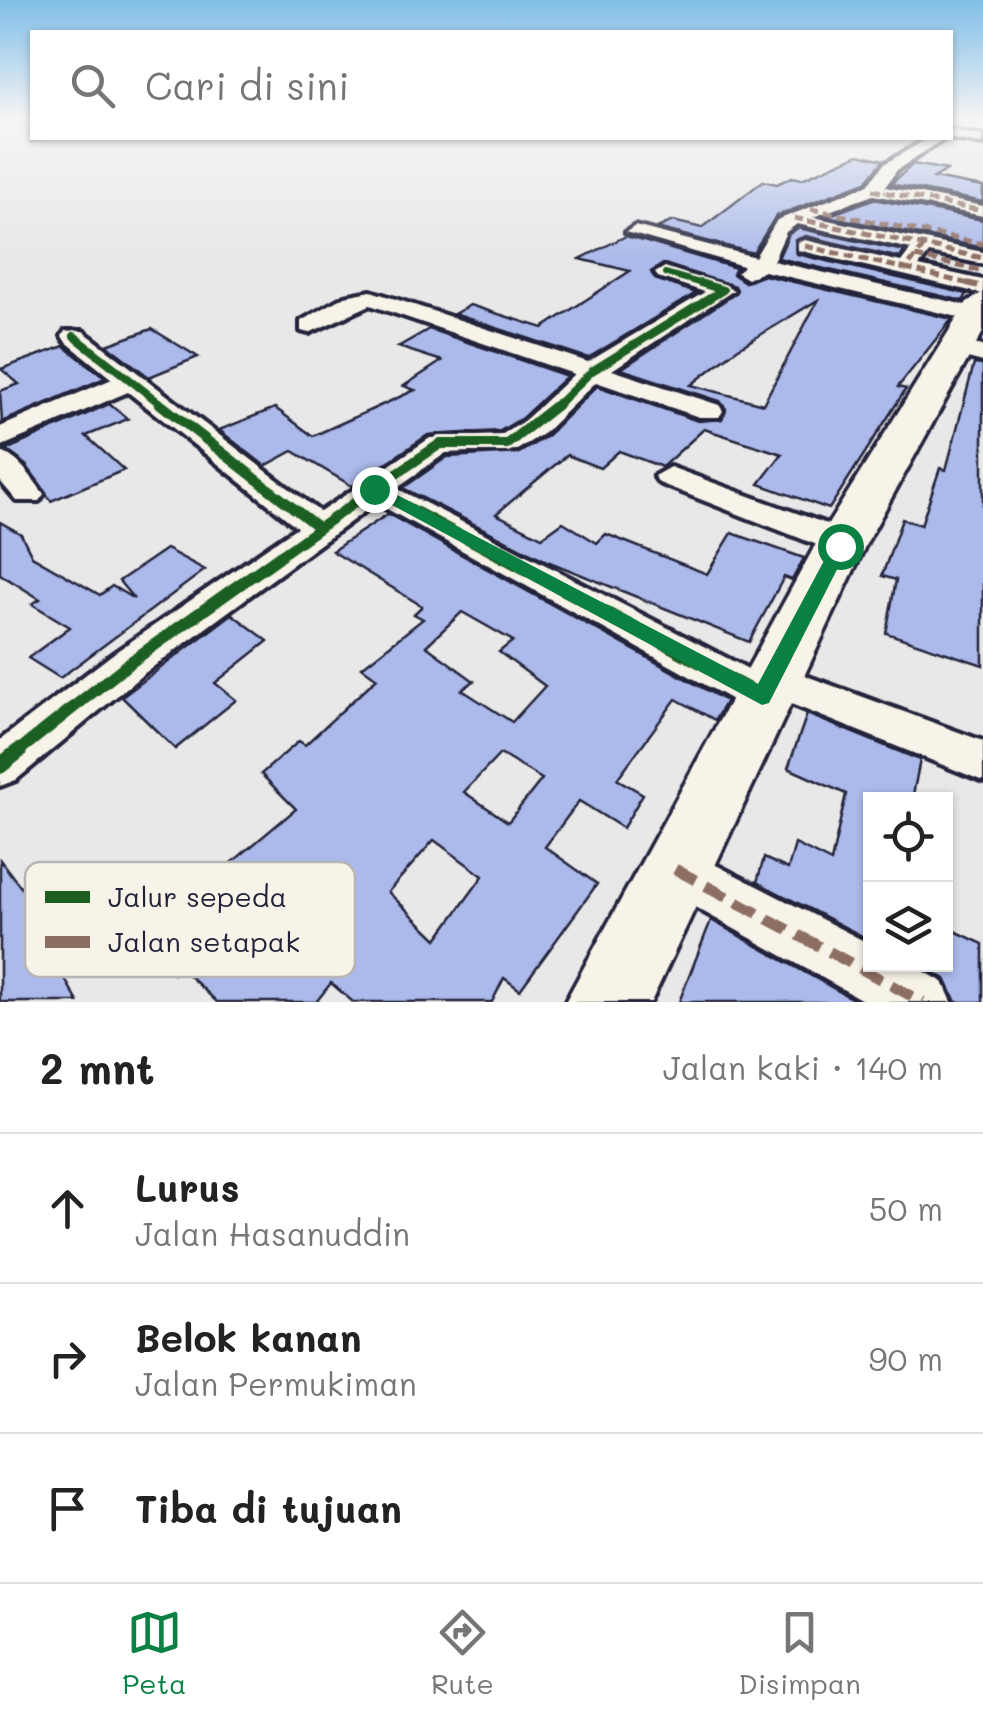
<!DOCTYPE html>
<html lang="id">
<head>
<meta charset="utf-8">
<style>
	:root { --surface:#fff; --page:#f6f6f6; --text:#222; --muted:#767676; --line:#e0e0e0; --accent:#0b8043 }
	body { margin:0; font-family:Mali,sans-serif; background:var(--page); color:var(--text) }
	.controls { position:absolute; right:30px; bottom:30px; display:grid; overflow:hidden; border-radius:0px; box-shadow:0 2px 8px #0004 }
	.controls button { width:90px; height:90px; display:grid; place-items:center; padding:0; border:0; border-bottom:2px solid var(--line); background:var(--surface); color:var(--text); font:50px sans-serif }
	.stop { position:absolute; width:30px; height:30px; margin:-22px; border:8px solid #0b8043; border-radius:50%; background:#fff }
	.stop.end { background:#0b8043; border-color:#fff; box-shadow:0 2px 10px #0008 }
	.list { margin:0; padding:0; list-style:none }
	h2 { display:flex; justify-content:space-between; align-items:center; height:130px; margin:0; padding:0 40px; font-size:42px }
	h2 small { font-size:32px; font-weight:400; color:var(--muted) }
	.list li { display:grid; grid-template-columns:65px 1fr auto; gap:30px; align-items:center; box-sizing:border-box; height:150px; padding:0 40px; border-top:2px solid var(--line) }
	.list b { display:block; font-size:38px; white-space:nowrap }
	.list p { margin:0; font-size:32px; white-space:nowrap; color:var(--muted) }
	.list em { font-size:32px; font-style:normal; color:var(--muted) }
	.icon { flex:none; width:55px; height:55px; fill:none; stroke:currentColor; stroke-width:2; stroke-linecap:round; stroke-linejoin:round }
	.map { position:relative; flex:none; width:983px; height:1002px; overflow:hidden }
	.search { position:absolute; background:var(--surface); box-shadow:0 2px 8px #0004; left:30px; right:30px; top:30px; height:110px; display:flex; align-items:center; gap:25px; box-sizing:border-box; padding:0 35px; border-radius:0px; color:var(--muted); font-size:38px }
	.sheet { height:580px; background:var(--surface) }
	nav { display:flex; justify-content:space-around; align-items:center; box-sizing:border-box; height:140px; border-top:2px solid var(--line); background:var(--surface); font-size:28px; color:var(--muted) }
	nav a { display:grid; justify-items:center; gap:5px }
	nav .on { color:var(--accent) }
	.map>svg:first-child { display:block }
	.building { fill:#abbaea; stroke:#22223b; stroke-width:2.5; fill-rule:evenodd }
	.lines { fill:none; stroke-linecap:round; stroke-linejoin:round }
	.minor-casing { stroke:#22223b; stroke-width:8 }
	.secondary-casing { stroke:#22223b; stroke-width:7 }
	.minor { fill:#f7f3e8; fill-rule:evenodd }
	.secondary { fill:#f7f3e8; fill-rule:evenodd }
	.quiet-far3 { stroke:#8d6e63; stroke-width:4; stroke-dasharray:8 4; stroke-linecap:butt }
	.quiet-far2 { stroke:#8d6e63; stroke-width:5; stroke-dasharray:9 5; stroke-linecap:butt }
	.quiet-far1 { stroke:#8d6e63; stroke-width:6; stroke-dasharray:11 6; stroke-linecap:butt }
	.quiet { stroke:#8d6e63; stroke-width:11; stroke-dasharray:24 11; stroke-linecap:butt }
	.cycleway-far4-casing { stroke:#f7f3e8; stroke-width:10 }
	.cycleway-far3-casing { stroke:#f7f3e8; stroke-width:12 }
	.cycleway-far2-casing { stroke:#f7f3e8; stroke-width:16 }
	.cycleway-far1-casing { stroke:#f7f3e8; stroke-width:19 }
	.cycleway-casing { stroke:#f7f3e8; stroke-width:22 }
	.cycleway-far4 { stroke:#1b5e20; stroke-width:6 }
	.cycleway-far3 { stroke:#1b5e20; stroke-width:8 }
	.cycleway-far2 { stroke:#1b5e20; stroke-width:10 }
	.cycleway-far1 { stroke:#1b5e20; stroke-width:12 }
	.cycleway { stroke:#1b5e20; stroke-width:16 }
	.route { fill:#0b8043 }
	.key { fill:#f7f3e8; stroke:#b7b4b4; stroke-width:2.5 }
	.key-label { font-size:28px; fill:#22223b }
</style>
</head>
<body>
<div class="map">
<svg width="983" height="1002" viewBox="0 0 983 1002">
	<rect width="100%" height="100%" fill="#e8e8e8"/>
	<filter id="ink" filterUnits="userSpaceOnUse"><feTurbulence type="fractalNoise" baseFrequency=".01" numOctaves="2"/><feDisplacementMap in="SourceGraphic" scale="20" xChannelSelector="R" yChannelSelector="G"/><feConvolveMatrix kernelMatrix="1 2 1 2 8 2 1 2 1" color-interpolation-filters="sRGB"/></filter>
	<g filter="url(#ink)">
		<g class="building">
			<path d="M859 154 884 160 866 182 776 216 753 253 657 228 673 221 702 228 763 181 777 184 792 177 802 179Z"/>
			<path d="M913 164 947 170 934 178 983 187V202L891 184Z"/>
			<path d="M873 199 983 220V248L827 216Z"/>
			<path d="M798 228 904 251 900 258 806 236 795 240 797 254 967 294 963 301 778 258 789 234Z"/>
			<path d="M626 236 736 268 733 274 745 282 764 275 952 319 898 387 906 389 829 509 759 484 782 454 704 429 662 467 619 451 600 468 567 455 496 514 542 537 563 522 597 543 606 534 707 574 732 533 804 558 792 580 784 577 749 642 547 561 403 488 447 457 519 453 547 436 597 386 698 421 722 419 726 409 720 401 621 369 736 293 735 286 663 264 651 272 655 279 696 293 588 358 454 314 470 305 543 328 630 271 580 259ZM818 300 763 404 691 385 737 349Z"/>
			<path d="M152 329 198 357 149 377 107 345Z"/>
			<path d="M429 329 567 376 522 418 500 431 428 435 352 486 293 451 265 466 219 430 275 408 313 436 415 390 404 386 442 361 398 347Z"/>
			<path d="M64 346 105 378 2 422 0 391 19 384 1 369Z"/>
			<path d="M974 364 983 365V665L886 633 896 580 882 576 902 519 921 525 940 468 946 470Z"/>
			<path d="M109 404 128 419 86 436 124 470 51 501 27 466 6 450Z"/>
			<path d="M388 514 726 701 715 720 676 699 617 779 643 794 623 828 579 801 545 847 597 884 520 990 504 978 492 1002H353L331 983 316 1002H217L180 967 173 974 144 940 184 902 233 953 272 910 230 864 296 809 261 774 299 741 305 745 377 678 362 667 423 619 414 614 422 606 332 551ZM462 612 513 641 499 652 545 686 512 722 462 690 474 681 426 646ZM500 754 542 779 508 822 464 792ZM434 840 483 876 437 939 388 892Z"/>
			<path d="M0 522 21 534 32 556 100 595 112 586 134 599 119 581 166 549 205 570 60 678 28 658 70 627 32 604 40 599 0 574Z"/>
			<path d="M232 614 268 641 215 683 236 700 175 749 122 697Z"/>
			<path d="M807 714 920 760 912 800H870V940L757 882 764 858 788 869 795 844 831 862 846 794 788 768Z"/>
			<path d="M0 860 65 945 52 956 78 1002H0Z"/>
			<path d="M711 920 858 1002H679Z"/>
			<path d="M955 931 983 944V1002H956L945 979 920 964H951Z"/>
		</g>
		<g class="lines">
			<g class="minor-casing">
				<g id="minor">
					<path d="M950 130 983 136V144L947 138Z"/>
					<path d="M929 138H945L897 170 885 187 983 206V216L873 195 813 217 983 252V264L929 253 919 266 983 280V294L798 250V242L805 240 901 262 911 249 797 224 786 232 773 261 983 309V319L975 321 764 271 747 279 737 273 743 266 626 232 635 226 755 257 777 220 868 185 884 164Z"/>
					<path d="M665 267 734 290 612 370 719 405 723 411 719 417H699L596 382 544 433 517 450 446 453 396 488 754 672 771 663 983 741V781L781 700 777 708 762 713 747 708 376 503 142 675 16 780 0 786V740L114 653 297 527 128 392 0 447V427L112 379 65 341 62 336 65 331H83L320 512 430 438 501 435 524 421 574 374 370 305 309 333 301 331V321L345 296 371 291 588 362 705 292 658 277 655 273Z"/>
					<path d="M957 341 983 346V362L948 353 945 348Z"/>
					<path d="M0 452C18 456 33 479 44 494L39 501H17L0 481Z"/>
					<path d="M670 467 854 534 859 542 854 550H830L659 483 654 476Z"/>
					<path d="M675 844 870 944V964H911L943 982 952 1002H866L657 886 649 869 657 852Z"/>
				</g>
			</g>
			<g class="secondary-casing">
				<path id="secondary" d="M983 292V332L867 542 651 1002H565L817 542 967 302Z"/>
			</g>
			<use href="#minor" class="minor"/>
			<use href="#secondary" class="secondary"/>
			<g class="quiet-far3">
				<path d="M29 142 45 138"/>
				<path d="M872 190 885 192"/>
			</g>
			<g class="quiet-far2">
				<path d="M872 190 983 211"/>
				<path d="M811 209 983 244"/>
				<path d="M794 218 983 258"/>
				<path d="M805 246 906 269"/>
				<path d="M924 246 906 269 978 286"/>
				<path d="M915 257 983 271"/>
			</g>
			<path class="quiet-far1" d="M967 283 983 287"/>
			<path class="quiet" d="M675 869 923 1002"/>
			<g class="cycleway-far4-casing">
				<path id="cycleway-far4" d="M665 273 709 286"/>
			</g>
			<g class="cycleway-far3-casing">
				<g id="cycleway-far3">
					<path d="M74 336 162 405"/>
					<path d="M557 405 592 371 723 290 700 283"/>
				</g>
			</g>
			<g class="cycleway-far2-casing">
				<g id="cycleway-far2">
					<path d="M159 403 319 528"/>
					<path d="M374 489 440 444H507L559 403"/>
					<path d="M277 558 374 489 503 558"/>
				</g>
			</g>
			<g class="cycleway-far1-casing">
				<g id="cycleway-far1">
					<path d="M499 555 762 696"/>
					<path d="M16 753 128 664 281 555"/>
				</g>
			</g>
			<g class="cycleway-casing">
				<path id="cycleway" d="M0 766 19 751"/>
			</g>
			<use href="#cycleway-far4" class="cycleway-far4"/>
			<use href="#cycleway-far3" class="cycleway-far3"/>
			<use href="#cycleway-far2" class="cycleway-far2"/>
			<use href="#cycleway-far1" class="cycleway-far1"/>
			<use href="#cycleway" class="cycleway"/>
		</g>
	</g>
	<linearGradient id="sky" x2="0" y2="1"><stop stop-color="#80bde7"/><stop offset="0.46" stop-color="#f5f5f5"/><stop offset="1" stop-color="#f5f5f5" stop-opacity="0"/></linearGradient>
	<rect width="983" height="259" fill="url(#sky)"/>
	<path class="route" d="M368 486H380L758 684 834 542 849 546 769 703 762 705 368 492Z"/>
	<rect x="25" y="862" width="330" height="115" rx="15" class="key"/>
	<rect x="45" y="891" width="45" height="12" fill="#1b5e20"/>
	<rect x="45" y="936" width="45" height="12" fill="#8d6e63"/>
	<g class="key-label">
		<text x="108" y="907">Jalur sepeda</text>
		<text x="108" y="952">Jalan setapak</text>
	</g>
</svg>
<div class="controls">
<button><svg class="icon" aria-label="locate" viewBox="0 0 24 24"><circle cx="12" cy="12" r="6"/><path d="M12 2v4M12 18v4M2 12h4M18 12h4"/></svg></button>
<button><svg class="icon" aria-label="layers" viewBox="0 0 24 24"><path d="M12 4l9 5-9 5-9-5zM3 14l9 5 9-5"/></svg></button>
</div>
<div class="stop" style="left:840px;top:546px"></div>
<div class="stop end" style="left:374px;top:489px"></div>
<div class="search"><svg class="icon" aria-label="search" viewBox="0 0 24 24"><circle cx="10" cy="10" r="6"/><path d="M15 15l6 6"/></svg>Cari di sini</div>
</div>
<section class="sheet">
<h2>2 mnt<small>Jalan kaki · 140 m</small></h2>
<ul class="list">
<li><svg class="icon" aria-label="ahead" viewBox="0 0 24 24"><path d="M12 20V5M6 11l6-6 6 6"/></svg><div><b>Lurus</b><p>Jalan Hasanuddin</p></div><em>50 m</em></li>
<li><svg class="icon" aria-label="right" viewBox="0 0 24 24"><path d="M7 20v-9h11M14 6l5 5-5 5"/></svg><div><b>Belok kanan</b><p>Jalan Permukiman</p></div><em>90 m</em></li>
<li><svg class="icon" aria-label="arrive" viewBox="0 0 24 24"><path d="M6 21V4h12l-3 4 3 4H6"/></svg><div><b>Tiba di tujuan</b></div></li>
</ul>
</section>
<nav>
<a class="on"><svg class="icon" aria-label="map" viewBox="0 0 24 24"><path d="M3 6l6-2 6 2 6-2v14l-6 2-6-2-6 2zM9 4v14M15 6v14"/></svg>Peta</a>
<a><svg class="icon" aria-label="directions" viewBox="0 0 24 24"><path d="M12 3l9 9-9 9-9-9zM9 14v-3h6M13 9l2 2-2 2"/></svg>Rute</a>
<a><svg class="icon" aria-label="saved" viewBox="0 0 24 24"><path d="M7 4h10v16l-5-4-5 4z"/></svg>Disimpan</a>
</nav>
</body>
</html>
